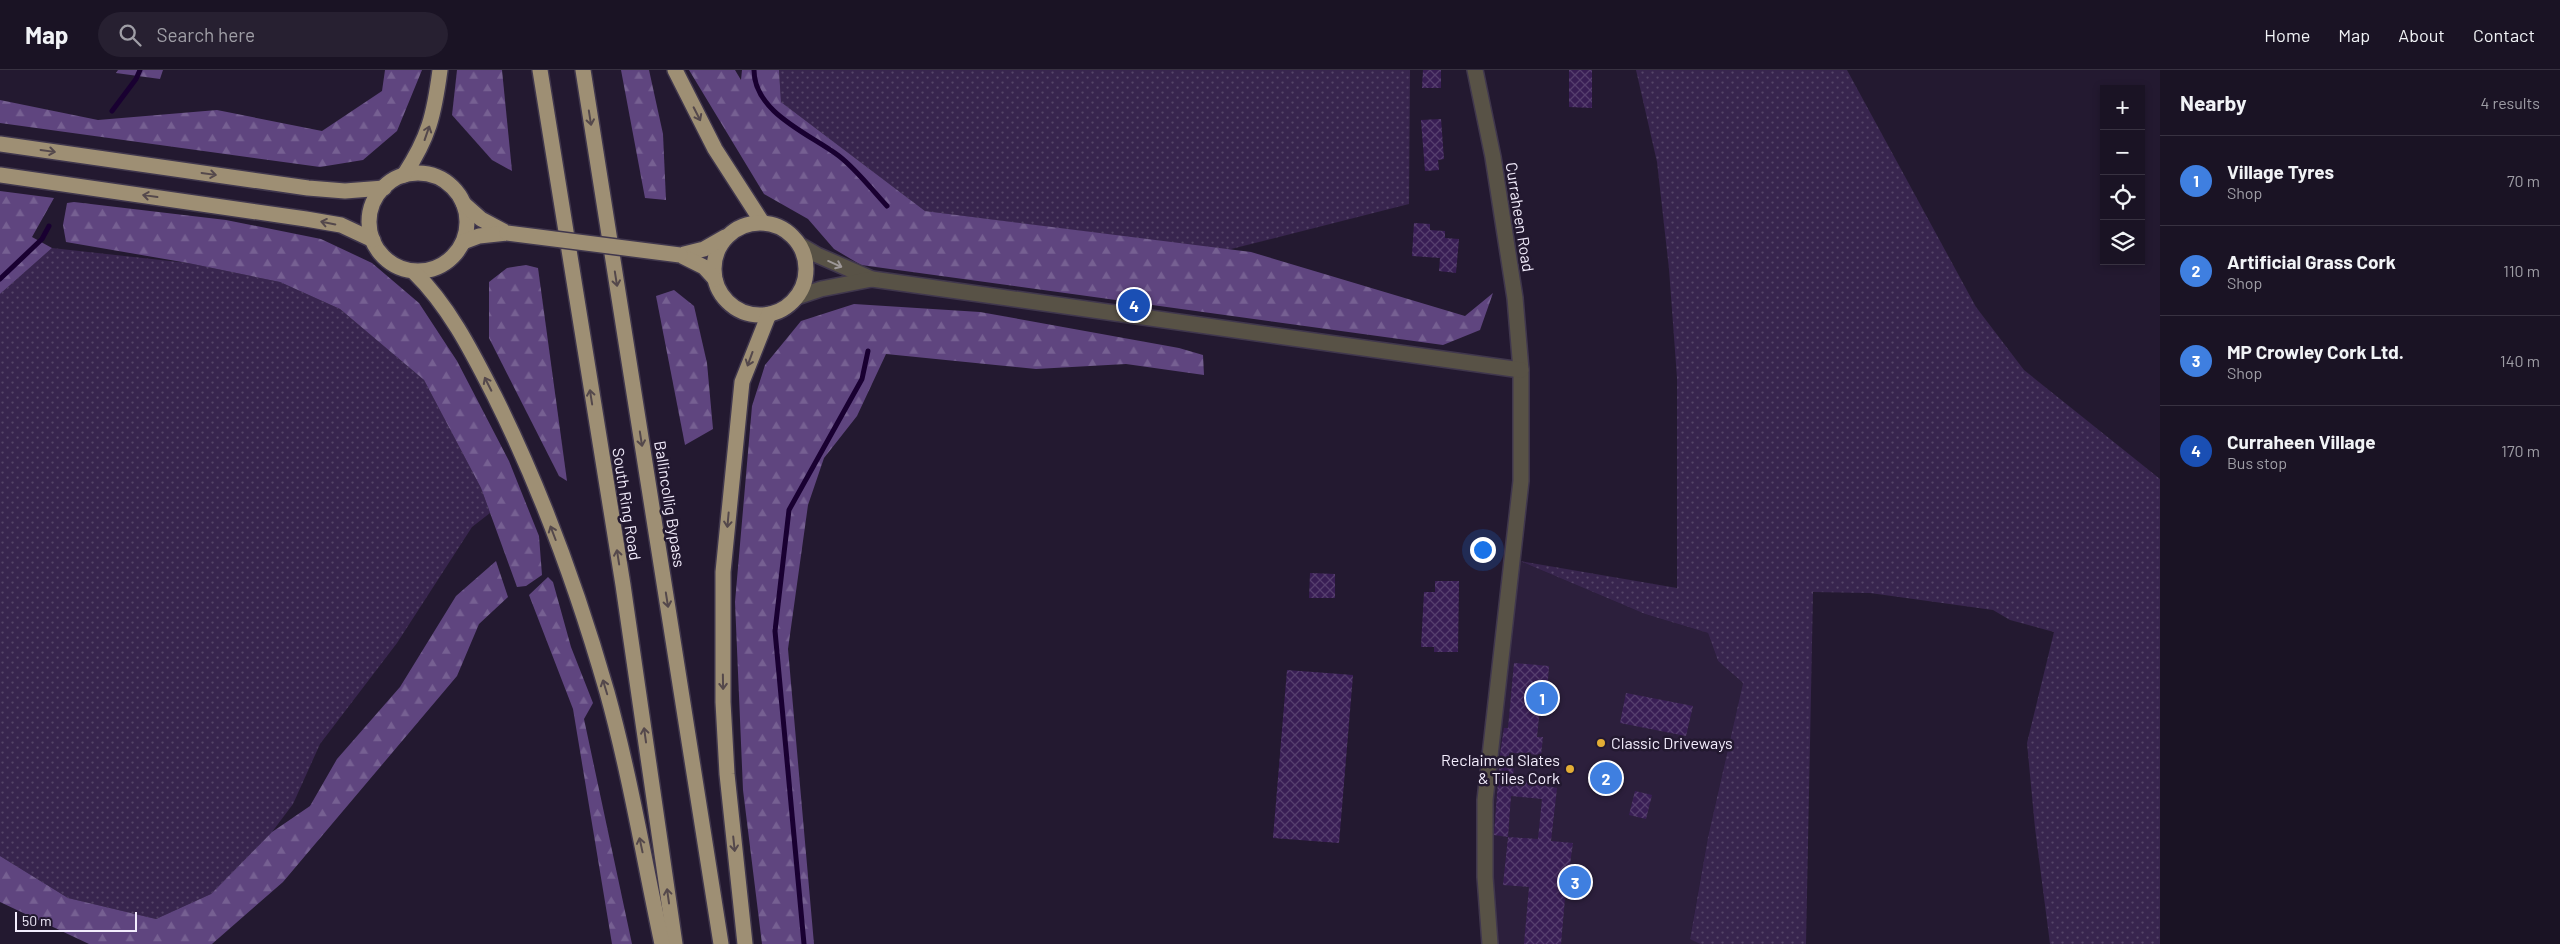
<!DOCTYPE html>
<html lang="en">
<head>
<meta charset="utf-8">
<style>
	:root { --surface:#1a1324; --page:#272031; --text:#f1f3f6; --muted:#9f9ea6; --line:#383241; --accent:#7c3aed }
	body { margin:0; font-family:Barlow,sans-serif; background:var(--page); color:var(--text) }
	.controls { position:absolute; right:15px; top:15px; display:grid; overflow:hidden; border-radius:0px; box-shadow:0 2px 8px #0003 }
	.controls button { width:45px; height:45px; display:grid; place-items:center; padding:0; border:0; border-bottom:1px solid var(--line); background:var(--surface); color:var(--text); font:25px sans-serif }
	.scale { position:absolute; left:15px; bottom:12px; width:122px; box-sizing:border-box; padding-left:5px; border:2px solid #f3edfd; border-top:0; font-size:14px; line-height:18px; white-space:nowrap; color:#f3edfd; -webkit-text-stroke:4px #231930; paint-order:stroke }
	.you { position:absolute; left:1482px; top:479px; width:18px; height:18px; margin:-12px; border:4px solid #fff; border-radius:50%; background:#1a73e8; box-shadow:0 0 0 8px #1a73e833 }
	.badge { display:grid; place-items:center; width:32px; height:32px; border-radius:50%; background:var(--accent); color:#fff; font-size:16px; font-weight:700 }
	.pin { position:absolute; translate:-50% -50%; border:2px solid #fff; box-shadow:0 1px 5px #0006 }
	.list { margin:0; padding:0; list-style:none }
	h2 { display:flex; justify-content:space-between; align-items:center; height:65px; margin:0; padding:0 20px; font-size:21px }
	h2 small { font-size:16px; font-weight:400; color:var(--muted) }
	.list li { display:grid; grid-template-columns:32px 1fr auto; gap:15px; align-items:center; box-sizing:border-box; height:90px; padding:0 20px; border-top:1px solid var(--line) }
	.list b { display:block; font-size:19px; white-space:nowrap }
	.list p { margin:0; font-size:16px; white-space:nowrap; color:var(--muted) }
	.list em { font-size:16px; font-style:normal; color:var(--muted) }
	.icon { flex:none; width:28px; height:28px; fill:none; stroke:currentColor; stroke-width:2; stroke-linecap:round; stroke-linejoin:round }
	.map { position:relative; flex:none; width:2160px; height:874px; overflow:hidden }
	header { display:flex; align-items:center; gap:30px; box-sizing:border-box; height:70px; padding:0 25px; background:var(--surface); border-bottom:1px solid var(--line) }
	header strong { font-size:24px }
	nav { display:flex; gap:28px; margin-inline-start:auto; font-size:18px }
	.search { width:350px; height:45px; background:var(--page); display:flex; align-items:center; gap:12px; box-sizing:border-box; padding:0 18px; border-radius:28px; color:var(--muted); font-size:19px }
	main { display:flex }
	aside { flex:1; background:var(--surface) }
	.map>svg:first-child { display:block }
	.built { fill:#2c1f3c }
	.grass { fill:url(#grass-dots) }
	.forest { fill:url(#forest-firs) }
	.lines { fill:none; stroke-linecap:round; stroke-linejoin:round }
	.stream { stroke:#190031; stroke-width:5 }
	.building { fill:url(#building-cross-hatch); fill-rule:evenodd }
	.tertiary-casing { stroke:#40374d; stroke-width:18 }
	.trunk-casing { stroke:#40374d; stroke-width:18 }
	.tertiary { stroke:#585246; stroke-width:15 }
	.trunk { stroke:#9e8f74; stroke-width:15 }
	.trunk-bridge-casing { stroke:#40374d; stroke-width:18; stroke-linecap:butt }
	.trunk-bridge { stroke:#9e8f74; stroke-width:15 }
	.oneway { stroke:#54484b }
	.oneway2 { stroke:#9e9898 }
	.poi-dot { fill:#e4ae35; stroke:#231930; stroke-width:2 }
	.labels { text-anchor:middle; stroke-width:5; stroke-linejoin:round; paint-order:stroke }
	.street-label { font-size:16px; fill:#f3edfd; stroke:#231930 }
	.poi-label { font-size:16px; fill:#f3edfd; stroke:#231930; text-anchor:start }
</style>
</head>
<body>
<header>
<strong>Map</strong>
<div class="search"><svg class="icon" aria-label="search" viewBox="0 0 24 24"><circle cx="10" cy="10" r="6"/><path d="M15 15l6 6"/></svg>Search here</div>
<nav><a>Home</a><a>Map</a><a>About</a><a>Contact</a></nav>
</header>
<main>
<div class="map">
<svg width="2160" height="874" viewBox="0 0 2160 874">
	<defs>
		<pattern id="grass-dots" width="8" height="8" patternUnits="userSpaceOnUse" patternTransform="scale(1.25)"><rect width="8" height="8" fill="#38254e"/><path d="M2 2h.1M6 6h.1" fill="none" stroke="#554568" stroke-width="1.8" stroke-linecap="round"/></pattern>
		<pattern id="forest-firs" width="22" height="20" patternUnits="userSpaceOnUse" patternTransform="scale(1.25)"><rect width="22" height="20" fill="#5f457f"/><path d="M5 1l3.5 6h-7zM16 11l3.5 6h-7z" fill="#766092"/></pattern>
		<pattern id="building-cross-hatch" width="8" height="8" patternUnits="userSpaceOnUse" patternTransform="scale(1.25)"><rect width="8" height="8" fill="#391e55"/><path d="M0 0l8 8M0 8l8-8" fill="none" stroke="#563f6e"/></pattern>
	</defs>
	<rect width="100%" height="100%" fill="#231930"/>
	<path class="built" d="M1520 491 1645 544 1708 563 1718 591 1743 613 1708 767 1690 868 1700 874H1495L1489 765Z"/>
	<g class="grass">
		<path d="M779 0H1410L1409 134 1227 180 925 141 781 32Z"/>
		<path d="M1636 0H1847L1976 237 2024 300 2160 409V874H2050L2035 758 2027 673 2054 562 2010 550 1993 540 1870 523 1813 522 1806 874H1700L1690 869 1708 767 1743 613 1718 591 1708 563 1645 544 1520 491 1677 518V308L1669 199 1657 92Z"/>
		<path d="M52 178 188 193 280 212 340 239 424 310 481 418 490 443 472 457 397 573 320 674 293 734 272 762 211 824 156 849 68 828 0 786V224Z"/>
	</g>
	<g class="forest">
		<path d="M118 0H163L160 9 116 3Z"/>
		<path d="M385 0H422L397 61 363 90 320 97 0 53V30L98 50 217 40 322 61 382 21Z"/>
		<path d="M457 0H502L512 101 492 90 452 45Z"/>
		<path d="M621 0H649L663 64 666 130 645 128Z"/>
		<path d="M689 0H735L741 10 742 0H779L781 32 925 141 1251 182 1465 246 1493 223 1480 260 1443 275 861 195 834 179 808 149 764 124Z"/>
		<path d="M0 121 54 128 32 167 52 178 0 224Z"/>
		<path d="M74 132 226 150 321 169 372 193 419 233 457 291 509 391 539 466 542 505 526 516 517 517 481 418 424 310 340 239 280 212 188 193 66 172 63 155 67 133Z"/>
		<path d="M526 195 538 198 567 411 559 406 489 268V212L507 198Z"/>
		<path d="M674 220 694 236 707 293 713 359 685 375 656 226Z"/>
		<path d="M854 234 980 242 1179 278 1203 285 1204 305 1126 294 1036 299 886 284 857 346 824 388 808 435 788 579 814 874H762L743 720 735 532 752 336 765 295 801 251Z"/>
		<path d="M496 491 508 527 479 554 457 606 283 812 212 874H89L0 832V786L68 828 156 849 211 824 272 762 310 736 337 689 400 617 456 526Z"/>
		<path d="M548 507 553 512 571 577 593 633 584 649 632 874H612L573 639 529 525Z"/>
	</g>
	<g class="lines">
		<g class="stream">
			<path d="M754 0C754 43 810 64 839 86 857 100 872 120 887 136"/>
			<path d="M112 41 136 9 140 0"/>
			<path d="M0 209 42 169 49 156"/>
			<path d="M804 874 775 561 789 440 862 309 868 281"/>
		</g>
	</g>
	<g class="building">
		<path d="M1423 0H1441V18H1422Z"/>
		<path d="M1569 0H1592V38L1569 37Z"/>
		<path d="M1441 49 1444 89 1438 90 1439 100 1425 101 1421 50Z"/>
		<path d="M1414 153 1430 154V160L1445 161V168L1459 169 1456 203 1439 201 1440 188 1412 186Z"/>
		<path d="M1310 503 1335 504V528H1309Z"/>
		<path d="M1435 511H1459L1458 582H1434V577H1421L1424 522H1435Z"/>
		<path d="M1514 593 1549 596 1546 637H1540L1537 667H1543L1541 685 1515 683 1513 708 1546 712V716L1557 718 1551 771 1573 773 1570 794 1585 796 1582 830 1565 828 1561 874H1524L1529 817 1503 815 1508 767 1494 765 1500 684 1504 658H1508ZM1511 726 1542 729 1538 769 1508 767Z"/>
		<path d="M1287 600 1353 605 1339 773 1273 768Z"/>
		<path d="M1626 623 1693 636 1686 666 1620 653Z"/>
		<path d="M1635 721 1652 725 1646 749 1629 745Z"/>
	</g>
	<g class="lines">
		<g class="tertiary-casing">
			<g id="tertiary">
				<path d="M1475 0 1493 87 1515 228 1521 300V411L1485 730V807L1490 874"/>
				<path d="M800 175 817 185 872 209 1521 300"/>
				<path d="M797 227 821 219 872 209"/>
			</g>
		</g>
		<g class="trunk-casing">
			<g id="trunk">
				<path d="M540 0 623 515 675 874"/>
				<path d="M583 0 721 874"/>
				<path d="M675 0 715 79 762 152"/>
				<path d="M0 74 308 118 345 121 384 118"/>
				<circle cx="418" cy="152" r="49"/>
				<path d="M0 105 306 149 341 155 373 170"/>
				<path d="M404 105C429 67 434 45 440 0"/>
				<path d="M463 133 481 149 507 163"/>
				<circle cx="760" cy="199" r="46"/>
				<path d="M463 172 479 166 507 163"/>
				<path d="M680 185 704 179 725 167"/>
				<path d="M680 185 704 197 715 209"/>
				<path d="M414 202C449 236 472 282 494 325 541 419 578 521 607 622 630 705 644 790 662 874"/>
				<path d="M745 874 727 704 723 632V502L742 312 769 244"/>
			</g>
		</g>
		<use href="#tertiary" class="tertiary"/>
		<use href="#trunk" class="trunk"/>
		<g class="trunk-bridge-casing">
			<path id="trunk-bridge" d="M507 163 680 185"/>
		</g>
		<use href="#trunk-bridge" class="trunk-bridge"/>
	</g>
	<defs><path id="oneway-shaft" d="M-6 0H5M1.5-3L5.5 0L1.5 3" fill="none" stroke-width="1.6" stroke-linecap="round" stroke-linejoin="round" transform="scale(1.25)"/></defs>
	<g class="oneway">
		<use href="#oneway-shaft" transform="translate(697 44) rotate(63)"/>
		<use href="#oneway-shaft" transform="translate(590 48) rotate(81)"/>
		<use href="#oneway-shaft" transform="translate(427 63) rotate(-71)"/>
		<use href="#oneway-shaft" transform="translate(48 81) rotate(8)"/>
		<use href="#oneway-shaft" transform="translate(209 104) rotate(8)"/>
		<use href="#oneway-shaft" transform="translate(150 126) rotate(-172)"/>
		<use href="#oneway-shaft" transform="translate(328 153) rotate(-169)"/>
		<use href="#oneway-shaft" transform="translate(616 209) rotate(81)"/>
		<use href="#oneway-shaft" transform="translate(750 289) rotate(110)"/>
		<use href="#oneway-shaft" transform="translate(488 314) rotate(-117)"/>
		<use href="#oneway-shaft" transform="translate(591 327) rotate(-99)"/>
		<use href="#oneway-shaft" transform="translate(641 369) rotate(81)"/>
		<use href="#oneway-shaft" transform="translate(728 450) rotate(95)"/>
		<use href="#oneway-shaft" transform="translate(553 463) rotate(-111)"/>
		<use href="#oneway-shaft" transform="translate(618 487) rotate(-99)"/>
		<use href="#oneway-shaft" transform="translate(667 530) rotate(81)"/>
		<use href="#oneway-shaft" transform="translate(723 612) rotate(89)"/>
		<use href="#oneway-shaft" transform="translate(605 617) rotate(-107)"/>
		<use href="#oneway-shaft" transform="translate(645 665) rotate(-98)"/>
		<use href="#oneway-shaft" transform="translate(734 774) rotate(84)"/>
		<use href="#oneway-shaft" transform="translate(641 775) rotate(-102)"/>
		<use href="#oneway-shaft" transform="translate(668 826) rotate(-98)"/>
	</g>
	<use class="oneway2" href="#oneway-shaft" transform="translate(835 194) rotate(24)"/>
	<g class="poi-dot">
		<circle cx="1601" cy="673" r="5"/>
		<circle cx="1570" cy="699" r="5"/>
	</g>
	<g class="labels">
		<g class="street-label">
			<text transform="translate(1520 147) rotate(81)" y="6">Curraheen Road</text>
			<text transform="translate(627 434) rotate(81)" y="6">South Ring Road</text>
			<text transform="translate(670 434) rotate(81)" y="6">Ballincollig Bypass</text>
		</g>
		<g class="poi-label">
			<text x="1611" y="679">Classic Driveways</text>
			<text x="1560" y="696" text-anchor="end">Reclaimed Slates<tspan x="1560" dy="18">&amp; Tiles Cork</tspan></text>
		</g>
	</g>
</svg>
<div class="controls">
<button>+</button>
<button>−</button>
<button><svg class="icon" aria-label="locate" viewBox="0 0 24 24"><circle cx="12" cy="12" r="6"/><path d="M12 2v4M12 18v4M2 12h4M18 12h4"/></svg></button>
<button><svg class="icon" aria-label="layers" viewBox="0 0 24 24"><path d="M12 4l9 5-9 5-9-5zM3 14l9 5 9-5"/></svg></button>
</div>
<div class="scale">50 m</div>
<div class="you"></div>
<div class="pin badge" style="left:1542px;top:628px;background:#3f7fe0">1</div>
<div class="pin badge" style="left:1606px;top:708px;background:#3f7fe0">2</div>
<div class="pin badge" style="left:1575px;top:812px;background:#3f7fe0">3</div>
<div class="pin badge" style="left:1134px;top:235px;background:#1a4fb4">4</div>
</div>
<aside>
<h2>Nearby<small>4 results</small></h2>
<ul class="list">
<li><span class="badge" style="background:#3f7fe0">1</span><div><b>Village Tyres</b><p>Shop</p></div><em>70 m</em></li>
<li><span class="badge" style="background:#3f7fe0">2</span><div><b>Artificial Grass Cork</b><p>Shop</p></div><em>110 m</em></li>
<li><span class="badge" style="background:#3f7fe0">3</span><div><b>MP Crowley Cork Ltd.</b><p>Shop</p></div><em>140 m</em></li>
<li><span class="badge" style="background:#1a4fb4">4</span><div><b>Curraheen Village</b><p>Bus stop</p></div><em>170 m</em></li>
</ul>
</aside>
</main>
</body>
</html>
